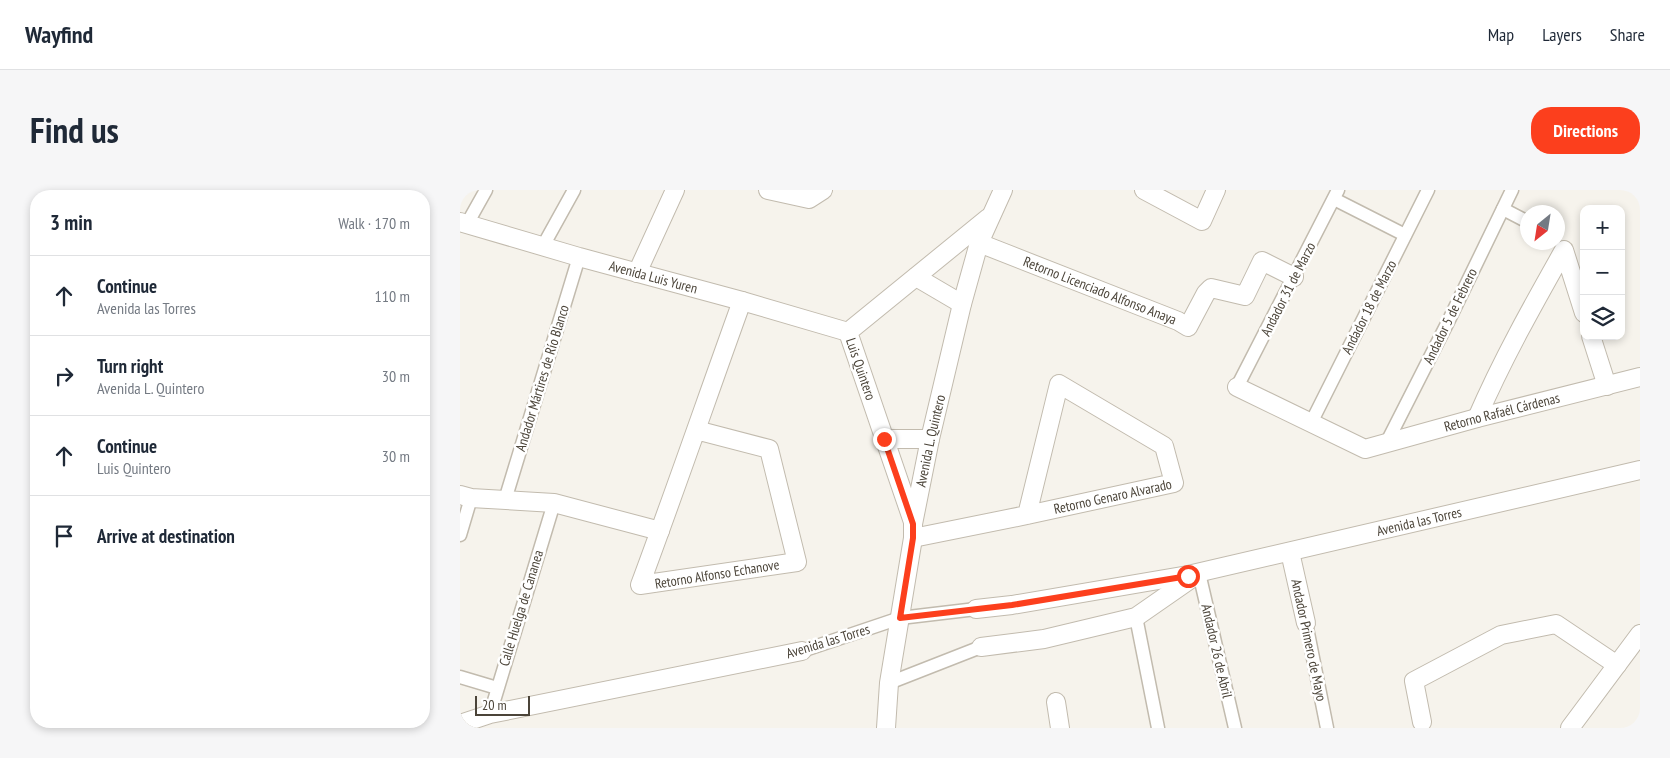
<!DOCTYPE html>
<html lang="en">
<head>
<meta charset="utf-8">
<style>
	:root { --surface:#fff; --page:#f6f6f7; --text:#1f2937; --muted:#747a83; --line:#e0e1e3; --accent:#fc3f1d }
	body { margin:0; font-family:"PT Sans Narrow",sans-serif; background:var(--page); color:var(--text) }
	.controls { position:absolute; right:15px; top:15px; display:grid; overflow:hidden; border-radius:10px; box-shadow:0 2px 8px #0003 }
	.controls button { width:45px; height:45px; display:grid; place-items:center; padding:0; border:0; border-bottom:1px solid var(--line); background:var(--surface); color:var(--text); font:25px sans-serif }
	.compass { position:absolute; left:1060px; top:15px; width:45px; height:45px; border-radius:50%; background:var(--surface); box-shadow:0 2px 8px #0003; rotate:210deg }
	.scale { position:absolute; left:15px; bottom:12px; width:55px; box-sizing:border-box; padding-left:5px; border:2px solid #4b4439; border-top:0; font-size:14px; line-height:18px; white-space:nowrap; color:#4b4439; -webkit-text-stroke:4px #fff; paint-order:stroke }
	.stop { position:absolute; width:15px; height:15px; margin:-11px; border:4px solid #fc3f1d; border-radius:50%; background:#fff }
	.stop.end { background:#fc3f1d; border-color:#fff; box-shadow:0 1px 5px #0008 }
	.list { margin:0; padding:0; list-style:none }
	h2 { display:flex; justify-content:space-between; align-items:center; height:65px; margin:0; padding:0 20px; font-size:21px }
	h2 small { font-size:16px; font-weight:400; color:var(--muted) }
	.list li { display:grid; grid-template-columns:32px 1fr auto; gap:15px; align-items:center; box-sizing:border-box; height:80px; padding:0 20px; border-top:1px solid var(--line) }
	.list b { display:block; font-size:19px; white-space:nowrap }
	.list p { margin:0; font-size:16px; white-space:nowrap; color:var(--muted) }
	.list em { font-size:16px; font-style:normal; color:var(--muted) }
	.icon { flex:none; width:28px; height:28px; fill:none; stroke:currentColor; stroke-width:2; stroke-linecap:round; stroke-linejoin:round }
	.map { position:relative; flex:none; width:1180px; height:538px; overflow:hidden; border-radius:20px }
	header { display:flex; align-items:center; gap:30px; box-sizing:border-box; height:70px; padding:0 25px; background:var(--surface); border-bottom:1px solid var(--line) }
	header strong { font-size:24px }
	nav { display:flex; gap:28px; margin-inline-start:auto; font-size:18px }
	.intro { display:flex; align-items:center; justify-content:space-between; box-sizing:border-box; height:120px; padding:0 30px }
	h1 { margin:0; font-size:35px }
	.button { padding:12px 22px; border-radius:20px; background:var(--accent); color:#fff; font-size:18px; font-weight:700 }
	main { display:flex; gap:30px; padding:0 30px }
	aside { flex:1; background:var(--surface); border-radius:20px; box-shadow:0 2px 8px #0003 }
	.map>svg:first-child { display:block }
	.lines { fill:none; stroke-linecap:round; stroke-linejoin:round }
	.pedestrian-casing { stroke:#c2bbae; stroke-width:15 }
	.minor-casing { stroke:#c2bbae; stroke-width:20 }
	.pedestrian { stroke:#fff; stroke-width:12 }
	.minor { stroke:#fff; stroke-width:18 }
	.route { stroke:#fc3f1d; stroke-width:6 }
	.labels { text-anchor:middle; stroke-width:5; stroke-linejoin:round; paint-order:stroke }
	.street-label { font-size:14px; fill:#4b4439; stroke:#fff }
</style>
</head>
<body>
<header>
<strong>Wayfind</strong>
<nav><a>Map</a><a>Layers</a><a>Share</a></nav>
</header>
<div class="intro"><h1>Find us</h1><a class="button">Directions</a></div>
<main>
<aside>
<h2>3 min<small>Walk · 170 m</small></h2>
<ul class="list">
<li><svg class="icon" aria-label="ahead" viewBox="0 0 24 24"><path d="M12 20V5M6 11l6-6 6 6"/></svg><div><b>Continue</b><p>Avenida las Torres</p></div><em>110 m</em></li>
<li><svg class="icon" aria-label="right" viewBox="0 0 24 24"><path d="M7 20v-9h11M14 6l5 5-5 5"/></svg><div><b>Turn right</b><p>Avenida L. Quintero</p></div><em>30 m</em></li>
<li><svg class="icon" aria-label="ahead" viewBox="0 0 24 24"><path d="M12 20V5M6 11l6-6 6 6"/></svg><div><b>Continue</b><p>Luis Quintero</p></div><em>30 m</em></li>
<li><svg class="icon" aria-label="arrive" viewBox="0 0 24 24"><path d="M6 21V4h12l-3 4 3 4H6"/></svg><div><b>Arrive at destination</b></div></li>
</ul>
</aside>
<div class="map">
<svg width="1180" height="538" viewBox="0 0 1180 538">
	<rect width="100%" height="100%" fill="#f6f3ec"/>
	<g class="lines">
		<g class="pedestrian-casing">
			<g id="pedestrian">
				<path d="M874 9 945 45"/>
				<path d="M1043 19 1068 32"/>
				<path d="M7 34 26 0"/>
				<path d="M83 56 114 0"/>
				<path d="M777 197 878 0"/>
				<path d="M851 233 968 0"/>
				<path d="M927 252 989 130 1052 0"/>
				<path d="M45 310 119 67"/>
				<path d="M0 345 11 308"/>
				<path d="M739 383 775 538"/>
				<path d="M676 427 698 538"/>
				<path d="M846 433 867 538"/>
				<path d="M342 461 440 428 516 419"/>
				<path d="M0 487 37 498"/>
				<path d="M429 493 521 457"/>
				<path d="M30 524 94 313"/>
			</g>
		</g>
		<g class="minor-casing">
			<g id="minor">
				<path d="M308 0 349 9 363 0"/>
				<path d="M684 0 742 31 756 0"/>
				<path id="s1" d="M0 32 119 67 282 111 388 142"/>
				<path id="s2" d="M519 53 718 131 728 137 746 103 751 98 785 106 802 71 834 87"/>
				<path d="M177 83 215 0"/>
				<path d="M456 87 502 114"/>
				<path d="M1131 146 1147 196"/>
				<path id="s3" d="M777 197 905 259 1017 228 1180 187"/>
				<path d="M1017 228C1042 170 1073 115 1104 60L1124 123"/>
				<path d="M236 240 309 259 337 372 180 395C215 301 248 205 282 111"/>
				<path d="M424 249H470"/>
				<path d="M0 305 11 308 94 313 200 341"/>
				<path d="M453 332 388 142 528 28"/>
				<path id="s4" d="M453 348 567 325 714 293 704 256 599 194 567 325"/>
				<path d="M830 362 846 433"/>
				<path id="s5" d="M516 419 552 415 728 385 1180 280"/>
				<path d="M521 457 584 449 676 427 735 386"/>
				<path d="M596 512 600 538"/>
				<path d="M962 532 954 491 1041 445 1096 434 1157 475"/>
				<path d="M0 534 30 524 342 461"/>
				<path id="s6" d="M426 538 429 493 453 348V334L470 249 502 114 519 53 543 0"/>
				<path d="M1110 538 1180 444"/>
			</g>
		</g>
		<use href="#pedestrian" class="pedestrian"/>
		<use href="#minor" class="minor"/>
	</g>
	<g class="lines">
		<path class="route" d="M424 249 453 334V348L440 428 552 415 728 386"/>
	</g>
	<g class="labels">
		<g class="street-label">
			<text dy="5" stroke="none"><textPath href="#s1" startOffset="201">Avenida Luis Yuren</textPath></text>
			<text transform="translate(828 99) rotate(-63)" y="5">Andador 31 de Marzo</text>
			<text dy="5" stroke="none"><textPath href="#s2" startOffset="130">Retorno Licenciado Alfonso Anaya</textPath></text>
			<text transform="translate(909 117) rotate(-63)" y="5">Andador 18 de Marzo</text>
			<text transform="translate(990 126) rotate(-64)" y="5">Andador 5 de Febrero</text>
			<text transform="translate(401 179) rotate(71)" y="5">Luis Quintero</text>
			<text transform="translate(82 188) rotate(-73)" y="5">Andador Mártires de Río Blanco</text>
			<text dy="5" stroke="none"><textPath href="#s3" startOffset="284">Retorno Rafaél Cárdenas</textPath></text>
			<text dy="5" stroke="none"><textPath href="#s6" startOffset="291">Avenida L. Quintero</textPath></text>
			<text dy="5" stroke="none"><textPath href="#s4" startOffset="204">Retorno Genaro Alvarado</textPath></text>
			<text dy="5" stroke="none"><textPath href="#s5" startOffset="452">Avenida las Torres</textPath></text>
			<text transform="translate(257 384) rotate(-9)" y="5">Retorno Alfonso Echanove</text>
			<text transform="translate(61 418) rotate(-73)" y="5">Calle Huelga de Cananea</text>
			<text transform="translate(849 450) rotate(78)" y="5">Andador Primero de Mayo</text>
			<text transform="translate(368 451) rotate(-17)" y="5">Avenida las Torres</text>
			<text transform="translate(757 461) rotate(77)" y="5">Andador 26 de Abril</text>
		</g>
	</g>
</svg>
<div class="controls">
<button>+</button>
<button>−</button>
<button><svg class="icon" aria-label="layers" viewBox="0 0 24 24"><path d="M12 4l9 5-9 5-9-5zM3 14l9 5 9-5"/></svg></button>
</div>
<svg class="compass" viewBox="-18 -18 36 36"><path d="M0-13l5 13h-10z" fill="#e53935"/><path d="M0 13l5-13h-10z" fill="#747a83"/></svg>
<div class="scale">20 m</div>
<div class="stop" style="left:728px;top:386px"></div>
<div class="stop end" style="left:424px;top:249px"></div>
</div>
</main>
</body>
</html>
